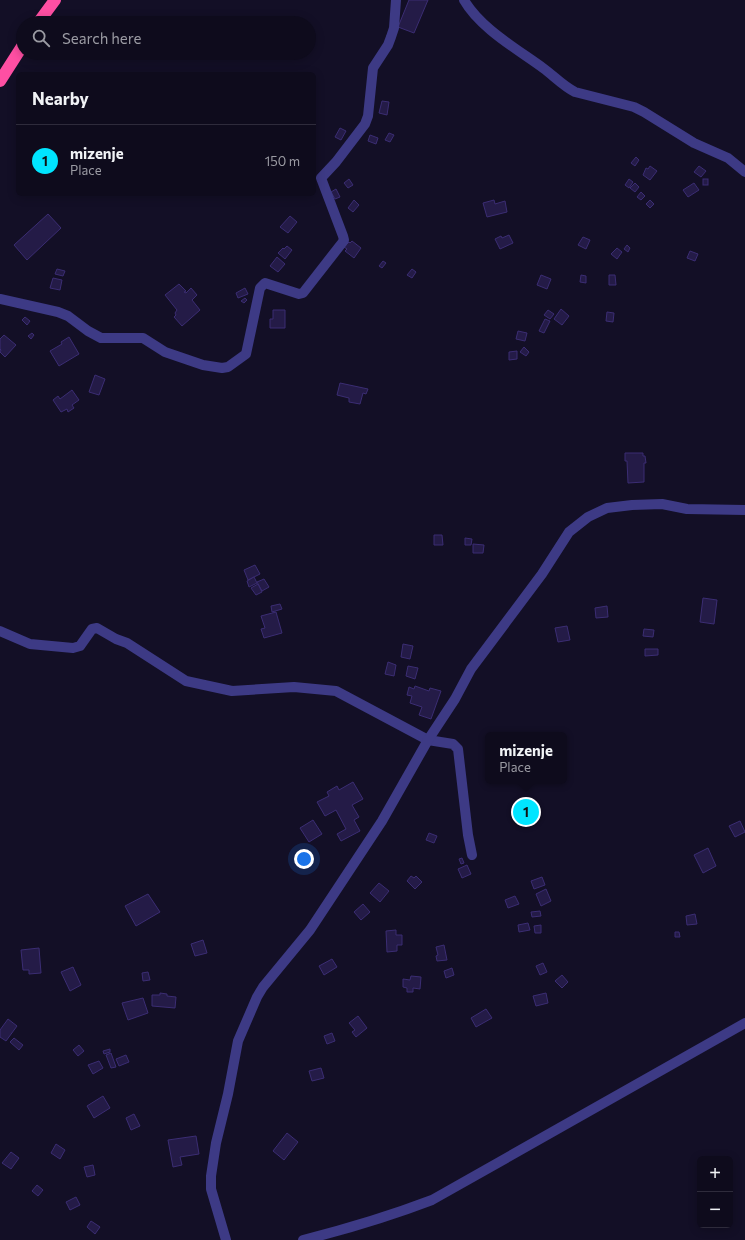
<!DOCTYPE html>
<html lang="en">
<head>
<meta charset="utf-8">
<style>
	:root { --surface:#0e0b1c; --page:#1c1929; --text:#f1f3f6; --muted:#9b9ba3; --line:#2e2b3b; --accent:#00e5ff }
	body { margin:0; font-family:Commissioner,sans-serif; background:var(--page); color:var(--text) }
	.controls { position:absolute; right:12px; bottom:12px; display:grid; overflow:hidden; border-radius:6px; box-shadow:0 2px 10px #0003 }
	.controls button { width:36px; height:36px; display:grid; place-items:center; padding:0; border:0; border-bottom:1px solid var(--line); background:var(--surface); color:var(--text); font:20px sans-serif }
	.you { position:absolute; left:304px; top:859px; width:14px; height:14px; margin:-10px; border:3px solid #fff; border-radius:50%; background:#1a73e8; box-shadow:0 0 0 6px #1a73e833 }
	.badge { display:grid; place-items:center; width:26px; height:26px; border-radius:50%; background:var(--accent); color:#111; font-size:13px; font-weight:700 }
	.pin { position:absolute; translate:-50% -50%; border:2px solid #fff; box-shadow:0 1px 4px #0006 }
	.popup { position:absolute; left:485px; top:732px; width:82px; height:52px; box-sizing:border-box; display:grid; place-content:center; border-radius:6px; background:var(--surface); filter:drop-shadow(0 1px 3px #0005); font-size:13px; white-space:nowrap; color:var(--muted) }
	.popup b { font-size:15px; color:var(--text) }
	.popup::after { content:''; position:absolute; left:50%; top:100%; margin-left:-8px; border:8px solid transparent; border-top-color:var(--surface) }
	.list { margin:0; padding:0; list-style:none }
	h2 { display:flex; justify-content:space-between; align-items:center; height:52px; margin:0; padding:0 16px; font-size:17px }
	h2 small { font-size:13px; font-weight:400; color:var(--muted) }
	.list li { display:grid; grid-template-columns:26px 1fr auto; gap:12px; align-items:center; box-sizing:border-box; height:72px; padding:0 16px; border-top:1px solid var(--line) }
	.list b { display:block; font-size:15px; white-space:nowrap }
	.list p { margin:0; font-size:13px; white-space:nowrap; color:var(--muted) }
	.list em { font-size:13px; font-style:normal; color:var(--muted) }
	.icon { flex:none; width:22px; height:22px; fill:none; stroke:currentColor; stroke-width:2; stroke-linecap:round; stroke-linejoin:round }
	.map { position:relative; flex:none; width:745px; height:1240px; overflow:hidden }
	.search { position:absolute; background:var(--surface); box-shadow:0 2px 10px #0003; left:16px; top:16px; width:300px; height:44px; display:flex; align-items:center; gap:10px; box-sizing:border-box; padding:0 14px; border-radius:22px; color:var(--muted); font-size:15px }
	.panel { position:absolute; background:var(--surface); box-shadow:0 2px 10px #0003; left:16px; top:72px; width:300px; height:124px; border-radius:6px }
	.map>svg:first-child { display:block }
	.building { fill:#241b47; stroke:#3b2d73 }
	.lines { fill:none; stroke-linecap:round; stroke-linejoin:round }
	.street { stroke:#3d3a85; stroke-width:10 }
	.highway { stroke:#ff4fa3; stroke-width:12 }
</style>
</head>
<body>
<div class="map">
<svg width="745" height="1240" viewBox="0 0 745 1240">
	<rect width="100%" height="100%" fill="#130f26"/>
	<g class="building">
		<path d="M409 0H428L414 33 398 27Z"/>
		<path d="M382 101 389 102 387 115 379 113Z"/>
		<path d="M340 128 346 131 341 140 335 137Z"/>
		<path d="M389 133 394 135 390 142 385 140Z"/>
		<path d="M370 135 378 138 376 144 368 141Z"/>
		<path d="M636 157 639 160 635 166 631 163Z"/>
		<path d="M650 166 657 171 650 180 643 175 646 168 648 169Z"/>
		<path d="M699 166 706 171 701 177 694 172Z"/>
		<path d="M349 179 353 185 348 188 344 183Z"/>
		<path d="M629 179 633 182 629 188 625 185Z"/>
		<rect x="703" y="179" width="5" height="6"/>
		<path d="M635 183 639 187 635 192 630 188Z"/>
		<path d="M694 183 699 190 688 197 683 190Z"/>
		<path d="M336 189 340 197 335 199 331 192Z"/>
		<path d="M641 192 645 196 641 200 637 197Z"/>
		<path d="M354 200 359 205 353 212 348 208Z"/>
		<path d="M494 200 495 204 505 201 507 212 487 217 483 203Z"/>
		<path d="M650 200 654 204 650 208 646 204Z"/>
		<path d="M48 214 61 228 27 260 14 245Z"/>
		<path d="M290 216 297 222 288 233 280 227Z"/>
		<path d="M509 235 513 243 500 249 495 239 501 236 502 238Z"/>
		<path d="M583 237 590 240 586 249 578 245Z"/>
		<path d="M352 241 361 248 354 258 345 251 347 249 344 247 349 242 350 243Z"/>
		<path d="M627 245 630 248 628 252 624 249Z"/>
		<path d="M287 246 292 250 285 259 278 253 283 248 284 249Z"/>
		<path d="M617 248 622 252 617 259 611 254Z"/>
		<path d="M690 251 698 254 695 261 687 258Z"/>
		<path d="M277 257 285 264 278 272 270 266Z"/>
		<path d="M383 261 386 263 382 268 379 266Z"/>
		<path d="M57 269 65 271 63 276 55 274Z"/>
		<path d="M412 269 416 272 412 278 407 275Z"/>
		<path d="M541 275 551 279 547 289 537 285Z"/>
		<path d="M581 275 586 276V283L580 282Z"/>
		<path d="M609 275H615L616 285H609Z"/>
		<path d="M53 278 62 280 60 290 50 288Z"/>
		<path d="M179 284 186 291 184 292 186 293 191 288 197 295 192 300 200 310 182 326 174 317 176 315 175 313 177 310 165 295Z"/>
		<path d="M245 288 248 294 238 298 236 293Z"/>
		<path d="M245 298 247 300 244 303 241 301Z"/>
		<path d="M561 309 569 316 562 325 554 319Z"/>
		<path d="M273 310H285V328H270V319H273Z"/>
		<path d="M548 310 554 314 550 319 544 315Z"/>
		<path d="M607 312 614 313 613 322 606 321Z"/>
		<path d="M25 317 30 321 27 325 22 320Z"/>
		<path d="M545 319 550 321 544 333 539 331Z"/>
		<path d="M518 331 527 333 525 341 516 339Z"/>
		<path d="M32 333 34 335 31 339 28 336Z"/>
		<path d="M4 335 16 345 5 357 0 352 1 350 0 349V339Z"/>
		<path d="M69 337 79 354 59 366 50 351 62 344 61 342Z"/>
		<path d="M524 347 529 352 526 356 520 352Z"/>
		<path d="M517 351V359L509 360V352Z"/>
		<path d="M95 375 105 379 99 395 89 392Z"/>
		<path d="M340 383 368 389 366 394 363 393 360 404 349 402V398L337 395Z"/>
		<path d="M72 390 79 400 72 405 74 408 68 412 67 409 61 412 53 400 58 396 60 399Z"/>
		<path d="M625 453H643V456H645L646 463H644V482L628 483 627 461H625Z"/>
		<path d="M434 535H442L443 545H434Z"/>
		<path d="M465 538 472 539 471 545H465Z"/>
		<path d="M473 544 484 545 483 553H473Z"/>
		<path d="M255 565 260 574 248 580 244 570Z"/>
		<path d="M254 577 257 583 249 587 247 581Z"/>
		<path d="M264 579 269 587 262 591 257 582Z"/>
		<path d="M258 584 262 592 256 595 251 588Z"/>
		<path d="M703 598 717 600 714 624 700 622Z"/>
		<path d="M280 604 282 609 272 612 271 606Z"/>
		<path d="M607 606 608 617 596 618 595 608Z"/>
		<path d="M276 612 282 633 264 638 261 629 265 628 261 616Z"/>
		<path d="M567 626 570 640 558 642 555 628Z"/>
		<path d="M644 629 654 630 653 637 643 636Z"/>
		<path d="M403 644 413 646 410 659 401 657Z"/>
		<path d="M645 649H658V655L645 656Z"/>
		<path d="M388 662 396 665 394 676 385 674Z"/>
		<path d="M408 666 418 668 415 679 406 676Z"/>
		<path d="M415 686 429 691 430 688 441 691 431 719 419 715 422 707 410 703 412 696 407 695 409 687 414 689Z"/>
		<path d="M353 782 363 799 352 805 359 817 354 820 360 831 341 841 337 834 346 829 336 810 325 816 317 802 329 796 327 792 337 786 339 790Z"/>
		<path d="M313 820 322 834 309 842 300 828Z"/>
		<path d="M740 821 745 832 735 837 729 826Z"/>
		<path d="M429 833 437 836 434 843 426 840Z"/>
		<path d="M708 848 716 866 703 873 694 855Z"/>
		<path d="M462 858 464 863 461 864 459 859Z"/>
		<path d="M467 865 471 874 462 878 458 869Z"/>
		<path d="M411 876 414 878 416 876 422 882 415 889 407 881Z"/>
		<path d="M542 877 545 885 534 889 531 881Z"/>
		<path d="M379 883 389 891 380 902 370 893Z"/>
		<path d="M546 889 551 901 541 906 536 894Z"/>
		<path d="M148 894 160 912 136 926 125 906Z"/>
		<path d="M515 896 519 904 508 908 505 900Z"/>
		<path d="M363 904 370 912 361 920 354 912Z"/>
		<path d="M540 911 541 916 532 917 531 912Z"/>
		<path d="M695 914 697 924 687 925 686 916Z"/>
		<path d="M528 923 530 930 519 932 518 925Z"/>
		<path d="M541 925V933H535L534 926Z"/>
		<path d="M396 930V935H402V945H397V951L387 952 386 931Z"/>
		<path d="M675 932H679L680 937H675Z"/>
		<path d="M203 940 207 953 195 956 191 944Z"/>
		<path d="M444 945 447 960 437 961 436 956 438 955 436 947Z"/>
		<path d="M39 948 41 973 29 974V970H23L21 950Z"/>
		<path d="M332 959 337 967 324 975 319 966Z"/>
		<path d="M543 963 547 972 540 975 536 966Z"/>
		<path d="M73 967 81 985 70 991 61 972Z"/>
		<path d="M452 968 454 975 446 978 444 971Z"/>
		<path d="M148 972 150 980 143 981 142 973Z"/>
		<path d="M562 975 568 982 562 988 555 981Z"/>
		<path d="M411 976 421 977 420 989 413 988V992H407V988L403 987V979L410 980Z"/>
		<path d="M160 993 167 994V996L176 997 175 1008 152 1006V995H160Z"/>
		<path d="M546 993 548 1003 536 1006 533 996Z"/>
		<path d="M143 998 148 1013 128 1020 122 1003Z"/>
		<path d="M486 1009 492 1018 476 1027 471 1018Z"/>
		<path d="M358 1016 367 1028 356 1037 352 1032 355 1030 349 1023Z"/>
		<path d="M8 1019 17 1026 6 1041 0 1037V1030Z"/>
		<path d="M332 1033 335 1041 327 1044 324 1036Z"/>
		<path d="M14 1038 23 1045 19 1050 10 1042Z"/>
		<path d="M79 1045 84 1051 78 1056 73 1050Z"/>
		<path d="M110 1049V1052L104 1054 103 1051Z"/>
		<path d="M111 1053 116 1067 111 1068 106 1055Z"/>
		<path d="M126 1055 129 1062 119 1066 116 1059Z"/>
		<path d="M99 1061 103 1068 93 1074 88 1065Z"/>
		<path d="M321 1068 324 1078 312 1081 309 1071Z"/>
		<path d="M103 1096 110 1108 94 1118 87 1106Z"/>
		<path d="M134 1114 140 1126 131 1130 126 1118Z"/>
		<path d="M287 1133 298 1142 284 1160 273 1151Z"/>
		<path d="M196 1136 199 1154 180 1157 182 1165 173 1167 168 1140Z"/>
		<path d="M56 1144 65 1150 60 1159 51 1153Z"/>
		<path d="M11 1152 19 1158 11 1169 2 1163Z"/>
		<path d="M93 1165 95 1175 87 1177 84 1167Z"/>
		<path d="M37 1185 43 1190 38 1196 32 1191Z"/>
		<path d="M76 1197 80 1205 70 1210 66 1202Z"/>
		<path d="M91 1221 100 1227 95 1234 87 1227Z"/>
	</g>
	<g class="lines">
		<g class="street">
			<path d="M464 0C480 28 517 49 543 68 554 76 563 86 575 92L634 107 644 112 694 143 728 158 745 172"/>
			<path d="M0 299 58 312 68 316 88 331 101 338H143L165 352 203 365 222 368 228 367 246 354 260 288 265 283 299 294 303 293 342 243 344 240 343 236 321 178 336 162 365 124 368 116 373 68 388 45 391 37 394 28 396 0"/>
			<path d="M0 631 30 644 73 648 80 646 92 629 97 628 116 639 127 643 186 681 232 691 294 687 336 691 428 740 453 744 458 749 468 835 472 855"/>
			<path d="M226 1240 211 1189V1176L216 1143 228 1094 238 1041 257 997 263 987 310 930 382 821 428 740 455 699 471 669 542 574 569 532 588 517 607 508 632 505 662 504 687 509 745 510"/>
			<path d="M303 1240C347 1229 390 1216 432 1200L745 1023"/>
		</g>
		<g class="highway">
			<path d="M38 23 55 0"/>
			<path d="M0 81 23 45"/>
		</g>
	</g>
</svg>
<div class="controls">
<button>+</button>
<button>−</button>
</div>
<div class="you"></div>
<div class="pin badge" style="left:526px;top:812px">1</div>
<div class="popup"><b>mizenje</b>Place</div>
<div class="search"><svg class="icon" aria-label="search" viewBox="0 0 24 24"><circle cx="10" cy="10" r="6"/><path d="M15 15l6 6"/></svg>Search here</div>
<section class="panel">
<h2>Nearby<small></small></h2>
<ul class="list">
<li><span class="badge">1</span><div><b>mizenje</b><p>Place</p></div><em>150 m</em></li>
</ul>
</section>
</div>
</body>
</html>
